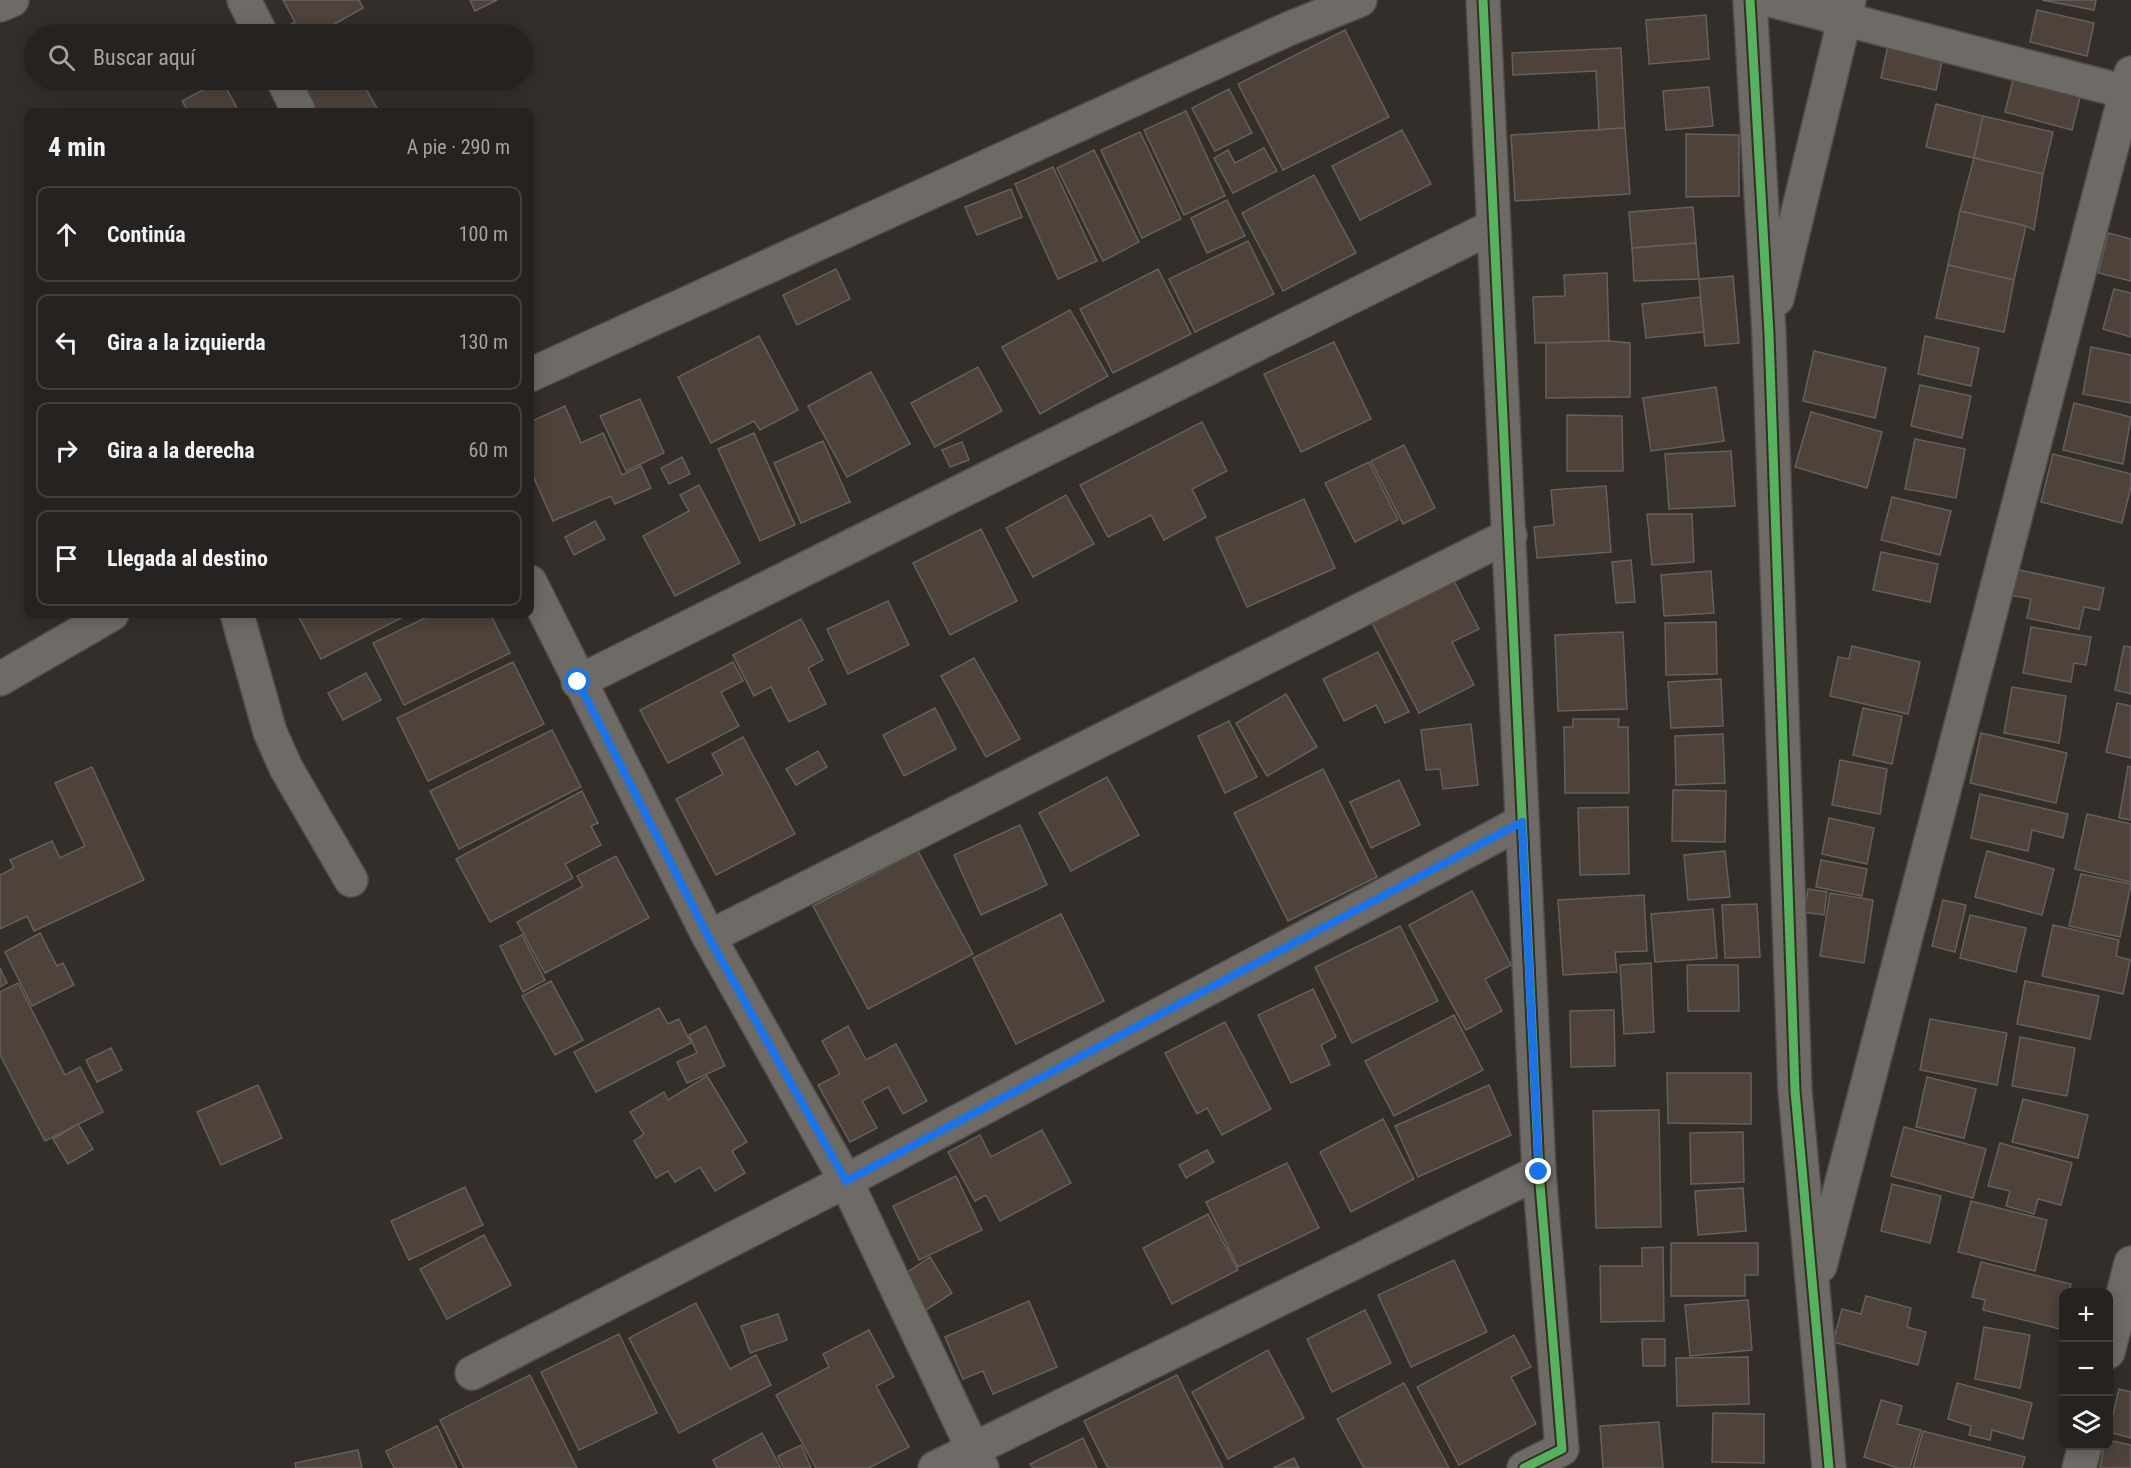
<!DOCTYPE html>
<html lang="es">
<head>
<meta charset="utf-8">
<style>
	:root { --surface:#262220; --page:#2e2a29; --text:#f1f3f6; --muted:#a4a4a5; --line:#423f3e }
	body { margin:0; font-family:"Roboto Condensed",sans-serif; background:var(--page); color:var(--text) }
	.controls { position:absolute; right:18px; bottom:18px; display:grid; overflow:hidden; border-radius:12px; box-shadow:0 3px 15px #0003 }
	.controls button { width:54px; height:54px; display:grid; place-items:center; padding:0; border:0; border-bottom:2px solid var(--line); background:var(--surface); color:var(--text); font:30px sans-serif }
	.stop { position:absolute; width:18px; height:18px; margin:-14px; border:4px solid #1a73e8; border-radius:50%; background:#fff }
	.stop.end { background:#1a73e8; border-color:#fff; box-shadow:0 2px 6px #0008 }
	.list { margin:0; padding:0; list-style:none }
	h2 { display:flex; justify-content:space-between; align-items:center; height:78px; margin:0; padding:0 24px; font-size:26px }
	h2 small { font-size:20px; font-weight:400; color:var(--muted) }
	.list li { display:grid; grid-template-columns:39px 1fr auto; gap:18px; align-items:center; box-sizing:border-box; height:96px; margin:0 12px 12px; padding:0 12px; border:2px solid var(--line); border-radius:12px }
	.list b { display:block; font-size:22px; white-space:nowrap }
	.list em { font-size:20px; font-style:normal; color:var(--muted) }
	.icon { flex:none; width:33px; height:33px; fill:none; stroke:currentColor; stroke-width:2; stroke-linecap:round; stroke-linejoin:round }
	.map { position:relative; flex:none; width:2131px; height:1468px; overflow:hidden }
	.search { position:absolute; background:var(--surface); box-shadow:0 3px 15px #0003; left:24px; top:24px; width:510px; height:66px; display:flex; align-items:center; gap:15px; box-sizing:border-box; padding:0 21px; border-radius:33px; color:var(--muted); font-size:22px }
	.panel { position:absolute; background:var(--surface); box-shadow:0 3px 15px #0003; left:24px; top:108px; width:510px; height:510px; border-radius:12px }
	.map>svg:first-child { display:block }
	.building { fill:#4e423a; stroke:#65605d; stroke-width:1.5 }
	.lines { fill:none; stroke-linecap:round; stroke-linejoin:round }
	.street-casing { stroke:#514c49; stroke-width:36 }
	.street { stroke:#6e6a66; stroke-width:33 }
	.cycleway-casing { stroke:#372d26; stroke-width:13 }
	.cycleway { stroke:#56b35d; stroke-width:9 }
	.route { stroke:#1a73e8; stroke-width:8 }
</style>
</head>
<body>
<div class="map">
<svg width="2131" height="1468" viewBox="0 0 2131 1468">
	<rect width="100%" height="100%" fill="#332e2a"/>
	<g class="building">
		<path d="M283 0H359L363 8 331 26 336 34H273L295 22Z"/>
		<path d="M470 0H497L475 11Z"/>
		<path d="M2042 0H2096L2094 10Z"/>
		<path d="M2037 10 2094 23 2087 56 2030 42Z"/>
		<path d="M1706 15 1709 59 1649 64 1646 20Z"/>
		<path d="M400 27 405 34H387Z"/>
		<path d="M1345 30 1389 117 1283 170 1238 84Z"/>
		<path d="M1888 45 1943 56 1936 90 1881 78Z"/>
		<path d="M1621 48 1625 128 1599 130 1596 71 1513 75 1512 53Z"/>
		<path d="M2014 76 2081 93 2072 130 2005 112Z"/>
		<path d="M222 80 239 112H189L182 101Z"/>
		<path d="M295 80H361L379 112H313Z"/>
		<path d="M1709 87 1713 126 1666 130 1663 91Z"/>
		<path d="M1229 89 1252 133 1215 151 1192 108Z"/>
		<path d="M1936 104 1983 116 1974 158 1926 147Z"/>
		<path d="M1186 111 1225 196 1184 215 1144 130Z"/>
		<path d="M1983 116 2053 132 2043 174 1974 158Z"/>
		<path d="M1625 128 1630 194 1515 201 1511 135Z"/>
		<path d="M1402 130 1431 184 1360 220 1332 166Z"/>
		<path d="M1140 132 1181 219 1142 238 1101 150Z"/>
		<path d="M1686 134 1739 135V196L1686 197Z"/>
		<path d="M1264 148 1277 171 1233 193 1214 158 1228 150 1235 163Z"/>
		<path d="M1094 150 1139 242 1103 261 1057 168Z"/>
		<path d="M1974 158 2043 174 2034 230 2026 226 1960 211Z"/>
		<path d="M1053 167 1097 261 1058 279 1015 184Z"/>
		<path d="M1314 175 1356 253 1283 291 1242 213Z"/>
		<path d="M1011 189 1022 217 977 235 965 207Z"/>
		<path d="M1227 200 1245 236 1207 253 1191 218Z"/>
		<path d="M1693 207 1696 243 1632 248 1629 212Z"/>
		<path d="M1960 211 2026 226 2014 280 1948 265Z"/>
		<path d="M2108 233 2131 239V281L2098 273Z"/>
		<path d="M1248 241 1274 294 1195 332 1169 279Z"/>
		<path d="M1696 243 1699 279 1634 281 1632 248Z"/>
		<path d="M1948 265 2014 280 2004 332 1936 318Z"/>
		<path d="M836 269 850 299 797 325 783 295Z"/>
		<path d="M1158 269 1191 334 1113 373 1080 309Z"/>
		<path d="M1607 273 1609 341 1535 343 1533 297 1565 296 1564 275Z"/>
		<path d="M1733 276 1739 343 1705 346 1699 279Z"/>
		<path d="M2114 289 2131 293V337L2103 329Z"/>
		<path d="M1700 297 1704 332 1646 338 1642 304Z"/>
		<path d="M1070 310 1108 376 1040 414 1002 347Z"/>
		<path d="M759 336 798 410 760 430 754 421 711 443 678 377Z"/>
		<path d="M1925 336 1979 348 1971 386 1918 374Z"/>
		<path d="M1609 341 1630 343V397L1546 398V343Z"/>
		<path d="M1334 342 1371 419 1301 452 1264 374Z"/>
		<path d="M2091 347 2131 355V403L2083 394Z"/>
		<path d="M1814 351 1886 368 1875 418 1803 401Z"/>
		<path d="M978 367 1002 411 935 447 911 403Z"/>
		<path d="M871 372 910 444 847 477 808 406Z"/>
		<path d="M1920 385 1971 396 1962 438 1911 426Z"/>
		<path d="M1716 387 1724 441 1651 451 1643 398Z"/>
		<path d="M640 399 664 453 626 471 600 416Z"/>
		<path d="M2074 403 2131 417 2123 464 2063 450Z"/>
		<path d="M565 406 581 443 603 433 622 475 641 466 651 488 615 504 611 496 553 521 530 469V422Z"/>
		<path d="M1811 412 1882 432 1867 488 1795 467Z"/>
		<path d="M1567 415 1622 416 1623 471H1567Z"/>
		<path d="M1202 422 1227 471 1192 489 1206 517 1164 540 1151 515 1108 537 1080 485Z"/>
		<path d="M754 433 795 525 760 541 718 449Z"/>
		<path d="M1915 439 1965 449 1956 498 1905 489Z"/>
		<path d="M823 441 850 502 801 523 774 463Z"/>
		<path d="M962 442 969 460 950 467 942 450Z"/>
		<path d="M1404 445 1435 508 1403 524 1371 461Z"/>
		<path d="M1731 451 1735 506 1669 509 1665 454Z"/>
		<path d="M2053 454 2131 474V486L2122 523 2041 502Z"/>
		<path d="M682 457 690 474 669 484 661 468Z"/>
		<path d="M1369 462 1398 520 1355 542 1325 483Z"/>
		<path d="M699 485 740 563 675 596 643 536 689 511 680 495Z"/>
		<path d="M1606 486 1611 552 1537 558 1534 527 1554 525 1551 490Z"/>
		<path d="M1066 495 1094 544 1033 577 1006 528Z"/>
		<path d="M1892 497 1951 511 1940 555 1881 540Z"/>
		<path d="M1304 499 1335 568 1247 607 1216 538Z"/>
		<path d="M1647 514H1692L1694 562 1652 565Z"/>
		<path d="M595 521 605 539 574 555 565 537Z"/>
		<path d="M981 529 1017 601 950 635 913 563Z"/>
		<path d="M1881 552 1938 564 1930 602 1873 590Z"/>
		<path d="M1631 560 1635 602 1616 603 1612 562Z"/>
		<path d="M2015 569 2104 588 2099 610 2084 607 2079 629 2027 618 2031 599 2010 595Z"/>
		<path d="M1711 571 1714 613 1664 616 1661 575Z"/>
		<path d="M1453 579 1479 629 1452 642 1474 685 1419 713 1371 621Z"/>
		<path d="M888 601 909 645 848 674 827 629Z"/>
		<path d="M297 614H409L321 659Z"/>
		<path d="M433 614H490L510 653 404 705 373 643Z"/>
		<path d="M801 619 823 660 808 668 826 704 789 722 771 687 754 696 733 655Z"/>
		<path d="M1716 622 1717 674 1666 675 1665 623Z"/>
		<path d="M2031 627 2091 637 2086 665 2074 663 2071 682 2023 673Z"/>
		<path d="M1623 632 1627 709 1558 711 1555 635Z"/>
		<path d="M1852 646 1920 662 1908 714 1830 696 1838 657 1849 659Z"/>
		<path d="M2124 646 2131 647V694L2115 690Z"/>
		<path d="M1378 652 1409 712 1385 723 1376 705 1344 721 1323 679Z"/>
		<path d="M974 658 1020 739 986 757 941 676Z"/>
		<path d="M513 662 544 724 428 781 397 718Z"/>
		<path d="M733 662 743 681 721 692 739 726 668 763 640 710Z"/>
		<path d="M366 673 381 700 343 720 328 693Z"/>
		<path d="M1721 679 1723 726 1671 728 1668 682Z"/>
		<path d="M2012 687 2066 696 2059 743 2004 733Z"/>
		<path d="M1286 694 1317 747 1267 776 1236 723Z"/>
		<path d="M2117 703 2131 706V758L2106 752Z"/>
		<path d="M935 708 956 749 904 776 883 735Z"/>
		<path d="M1863 708 1902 716 1892 764 1853 755Z"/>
		<path d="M1573 719H1619L1618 727H1628L1629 793H1565L1564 727H1573Z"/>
		<path d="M1229 721 1257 777 1225 793 1198 736Z"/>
		<path d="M1471 724 1478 785 1443 789 1440 769 1426 770 1421 730Z"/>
		<path d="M552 730 581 787 459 849 430 791Z"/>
		<path d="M1981 733 2067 753 2056 803 1970 783Z"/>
		<path d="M1723 734 1725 783 1676 785 1675 736Z"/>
		<path d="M743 737 795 834 716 875 676 799 723 774 712 754Z"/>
		<path d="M818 751 827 767 796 785 786 769Z"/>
		<path d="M1840 760 1887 769 1880 814 1832 805Z"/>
		<path d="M2128 766 2131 767V820L2119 818Z"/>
		<path d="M92 767 144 880 34 931 27 916 0 929V875L14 868 10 860 52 841 60 858 85 846 55 783Z"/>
		<path d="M1323 769 1377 877 1288 921 1234 813Z"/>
		<path d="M1107 777 1139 835 1071 871 1039 813Z"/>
		<path d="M1399 780 1420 825 1371 848 1350 802Z"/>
		<path d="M1673 790 1726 791 1725 842 1672 841Z"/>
		<path d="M582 791 598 823 591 826 601 845 565 864 573 878 490 922 456 859Z"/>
		<path d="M1980 794 2068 814 2063 838 2032 830 2028 851 1971 838Z"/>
		<path d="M1628 807 1629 874 1580 875 1578 808Z"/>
		<path d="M2087 814 2131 824V882L2075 869Z"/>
		<path d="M1829 818 1874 828 1867 864 1822 854Z"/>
		<path d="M1020 825 1047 885 981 915 954 855Z"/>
		<path d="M918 851 973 954 868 1009 813 906Z"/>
		<path d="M1725 851 1730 897 1688 900 1684 855Z"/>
		<path d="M1987 851 2054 869 2042 915 1975 897Z"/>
		<path d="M616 856 649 918 545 973 517 922 583 886 577 876Z"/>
		<path d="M1821 860 1867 869 1862 896 1816 887Z"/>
		<path d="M2081 874 2131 884 2120 937 2069 926Z"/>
		<path d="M1808 889 1827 892 1824 915 1804 912Z"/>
		<path d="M1472 891 1511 965 1485 979 1502 1011 1466 1030 1409 925Z"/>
		<path d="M1830 893 1873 900 1864 963 1820 956Z"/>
		<path d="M1644 895 1647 951 1615 952 1617 972 1563 975 1558 900Z"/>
		<path d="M1943 900 1966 905 1955 952 1932 946Z"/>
		<path d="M1757 904 1760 957 1725 958 1722 905Z"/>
		<path d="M1713 909 1717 958 1655 962 1651 914Z"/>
		<path d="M1061 914 1104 1001 1016 1044 973 958Z"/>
		<path d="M1970 915 2026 928 2016 972 1960 958Z"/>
		<path d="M2053 925 2119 940 2116 956 2130 960 2123 994 2042 976Z"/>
		<path d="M1400 926 1438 1001 1352 1043 1315 967Z"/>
		<path d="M40 933 57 966 63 963 74 985 32 1006 5 952Z"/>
		<path d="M522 935 545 980 523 992 500 946Z"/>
		<path d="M1651 963 1654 1032 1624 1034 1620 965Z"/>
		<path d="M1687 965H1738L1739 1011H1688Z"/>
		<path d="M0 968 7 983 0 987Z"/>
		<path d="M551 981 583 1040 555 1055 522 996Z"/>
		<path d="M2025 981 2099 996 2090 1039 2017 1024Z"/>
		<path d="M18 983 65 1075 80 1067 103 1112 45 1141 0 1055V992Z"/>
		<path d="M1313 989 1336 1037 1321 1045 1330 1065 1291 1083 1258 1015Z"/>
		<path d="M659 1008 668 1024 679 1019 691 1043 596 1092 574 1052Z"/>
		<path d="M1614 1010 1615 1066 1571 1067 1570 1011Z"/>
		<path d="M1454 1015 1483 1070 1394 1116 1365 1061Z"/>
		<path d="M1930 1019 2007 1033 1997 1085 1920 1070Z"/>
		<path d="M1225 1022 1271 1109 1222 1135 1207 1108 1197 1114 1165 1053Z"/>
		<path d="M706 1026 725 1066 687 1083 677 1062 697 1053 689 1035Z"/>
		<path d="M848 1026 866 1060 896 1044 927 1101 903 1114 888 1087 862 1101 877 1128 850 1142 818 1085 840 1074 822 1041Z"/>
		<path d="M2020 1037 2075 1048 2067 1096 2012 1086Z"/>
		<path d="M111 1048 122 1070 97 1082 86 1060Z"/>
		<path d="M1667 1073H1751V1124L1668 1123Z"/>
		<path d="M707 1076 747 1142 732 1151 745 1173 715 1191 700 1167 675 1182 668 1171 656 1178 634 1141 644 1134 630 1112 664 1092 668 1100Z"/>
		<path d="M1927 1077 1976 1089 1964 1138 1916 1127Z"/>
		<path d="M258 1085 282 1138 221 1165 197 1112Z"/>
		<path d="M1489 1085 1511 1135 1418 1177 1395 1126Z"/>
		<path d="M2023 1099 2088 1115 2078 1158 2012 1142Z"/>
		<path d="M1659 1110 1661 1227 1596 1228 1593 1111Z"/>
		<path d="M1383 1119 1414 1179 1351 1212 1320 1152Z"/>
		<path d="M78 1124 93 1149 68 1164 53 1139Z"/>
		<path d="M1904 1127 1986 1149 1973 1198 1891 1176Z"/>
		<path d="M1042 1130 1071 1183 1000 1221 986 1195 975 1201 948 1152 980 1135 991 1157Z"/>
		<path d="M1743 1132 1744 1182 1691 1184 1690 1133Z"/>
		<path d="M2000 1143 2072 1163 2061 1205 2038 1199 2034 1214 2006 1206 2010 1191 1988 1186Z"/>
		<path d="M1207 1150 1214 1162 1186 1178 1179 1165Z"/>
		<path d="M1287 1163 1319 1228 1238 1267 1206 1202Z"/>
		<path d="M956 1176 982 1230 919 1260 893 1206Z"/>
		<path d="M1892 1184 1941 1196 1930 1243 1881 1231Z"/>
		<path d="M465 1187 483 1225 409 1260 391 1221Z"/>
		<path d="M1743 1188 1746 1231 1698 1235 1695 1191Z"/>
		<path d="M1971 1201 2047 1220 2035 1271 1958 1252Z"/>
		<path d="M1208 1214 1238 1270 1172 1304 1143 1248Z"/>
		<path d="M484 1235 511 1285 447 1319 420 1269Z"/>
		<path d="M1671 1243H1758V1275H1745V1296H1671Z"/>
		<path d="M1663 1247 1664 1321 1601 1322 1600 1266H1642V1248Z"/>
		<path d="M930 1257 952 1293 920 1314 897 1279Z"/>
		<path d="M1454 1260 1487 1332 1411 1367 1378 1295Z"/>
		<path d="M1981 1262 2071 1284 2069 1292H2064V1315L2060 1329 1983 1310 1985 1300 1972 1297Z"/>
		<path d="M1866 1296 1911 1308 1907 1327 1926 1332 1918 1365 1833 1342 1842 1309 1861 1314Z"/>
		<path d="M1748 1300 1752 1350 1690 1356 1685 1305Z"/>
		<path d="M1029 1301 1057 1367 993 1394 983 1371 963 1379 945 1337Z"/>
		<path d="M696 1303 730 1369 756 1355 771 1385 679 1433 629 1338Z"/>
		<path d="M1365 1310 1391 1363 1332 1392 1307 1339Z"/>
		<path d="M778 1314 787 1340 750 1353 741 1326Z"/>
		<path d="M1984 1327 2030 1335 2020 1388 1975 1379Z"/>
		<path d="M869 1330 894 1377 876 1386 909 1447 869 1468H816L776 1395 829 1367 823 1354Z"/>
		<path d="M619 1334 657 1413 579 1450 541 1372Z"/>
		<path d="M1514 1335 1531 1367 1511 1377 1536 1424 1459 1465 1417 1387Z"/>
		<path d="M1642 1339H1665V1366H1643Z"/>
		<path d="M1268 1350 1304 1418 1228 1459 1192 1392Z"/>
		<path d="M1748 1357 1749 1404 1677 1406 1676 1358Z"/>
		<path d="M530 1375 577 1468H464L440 1420Z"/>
		<path d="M1177 1375 1223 1468H1108L1084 1421Z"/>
		<path d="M1404 1383 1449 1468H1364L1337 1419Z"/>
		<path d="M1957 1383 2032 1403 2023 1439 1992 1430 1990 1440 1969 1435 1971 1426 1948 1419Z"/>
		<path d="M2119 1389 2131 1392V1438L2109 1432Z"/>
		<path d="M1881 1400 1902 1406 1897 1424 1921 1430 1910 1468H1898L1864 1457Z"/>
		<path d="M1713 1413 1764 1414V1463L1712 1462Z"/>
		<path d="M1659 1422 1663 1468H1603L1600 1426Z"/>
		<path d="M437 1426 457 1468H394L386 1451Z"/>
		<path d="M1923 1431 2025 1457 2022 1468H1913Z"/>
		<path d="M762 1433 781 1468H717L713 1460Z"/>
		<path d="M1083 1438 1097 1468H1033L1030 1464Z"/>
		<path d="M2108 1440 2131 1445V1468H2100L2104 1446H2108Z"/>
		<path d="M801 1445 811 1468H784L778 1456Z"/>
		<path d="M358 1450 362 1468H296L295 1463Z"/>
		<path d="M1294 1458 1299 1468H1273Z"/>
	</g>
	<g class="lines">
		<g class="street-casing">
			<g id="street">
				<path d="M244 0 261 34"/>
				<path d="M1483 0 1539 1172 1562 1449 1524 1468"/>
				<path d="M1750 0 1769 334 1795 1091 1829 1468"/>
				<path d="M1770 0 2126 92 2131 98"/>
				<path d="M0 5 12 0"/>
				<path d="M283 80 299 112"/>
				<path d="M1777 299 1849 0"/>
				<path d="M530 375 1288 29 1360 0"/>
				<path d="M530 582 709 937 846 1181 982 1468"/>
				<path d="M237 614 270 732 286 768 351 880"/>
				<path d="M0 679 112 614"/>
				<path d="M578 682 1492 227"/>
				<path d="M709 937 1510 535"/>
				<path d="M1820 1266 2131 73"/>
				<path d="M2108 1352 2131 1263"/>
				<path d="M472 1373 846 1181 1522 822"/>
				<path d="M935 1468 1539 1172"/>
				<path d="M2079 1468 2085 1446"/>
			</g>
		</g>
		<use href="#street" class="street"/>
		<g class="cycleway-casing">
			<g id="cycleway">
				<path d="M1483 0 1539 1172 1562 1449 1524 1468"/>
				<path d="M1750 0 1769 334 1795 1091 1829 1468"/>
			</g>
		</g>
		<use href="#cycleway" class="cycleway"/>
	</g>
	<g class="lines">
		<path class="route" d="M578 682 709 938 846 1181 1522 822 1539 1172"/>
	</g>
</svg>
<div class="controls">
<button>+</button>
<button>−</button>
<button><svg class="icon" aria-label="layers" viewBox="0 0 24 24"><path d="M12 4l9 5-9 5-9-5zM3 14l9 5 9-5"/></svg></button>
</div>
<div class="stop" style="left:578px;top:682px"></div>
<div class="stop end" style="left:1539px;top:1172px"></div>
<div class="search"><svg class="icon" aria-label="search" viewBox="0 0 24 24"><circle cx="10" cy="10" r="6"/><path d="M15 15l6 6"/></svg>Buscar aquí</div>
<section class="panel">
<h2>4 min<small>A pie · 290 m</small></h2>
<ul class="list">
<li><svg class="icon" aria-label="ahead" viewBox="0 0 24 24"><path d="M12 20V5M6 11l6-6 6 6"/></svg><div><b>Continúa</b></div><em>100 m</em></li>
<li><svg class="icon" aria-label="left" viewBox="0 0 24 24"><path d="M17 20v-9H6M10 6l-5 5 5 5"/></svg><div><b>Gira a la izquierda</b></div><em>130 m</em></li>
<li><svg class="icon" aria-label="right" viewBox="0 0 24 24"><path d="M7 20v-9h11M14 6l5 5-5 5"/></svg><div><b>Gira a la derecha</b></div><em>60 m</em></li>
<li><svg class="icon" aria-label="arrive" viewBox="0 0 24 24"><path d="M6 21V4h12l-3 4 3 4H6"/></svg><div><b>Llegada al destino</b></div></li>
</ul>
</section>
</div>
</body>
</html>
